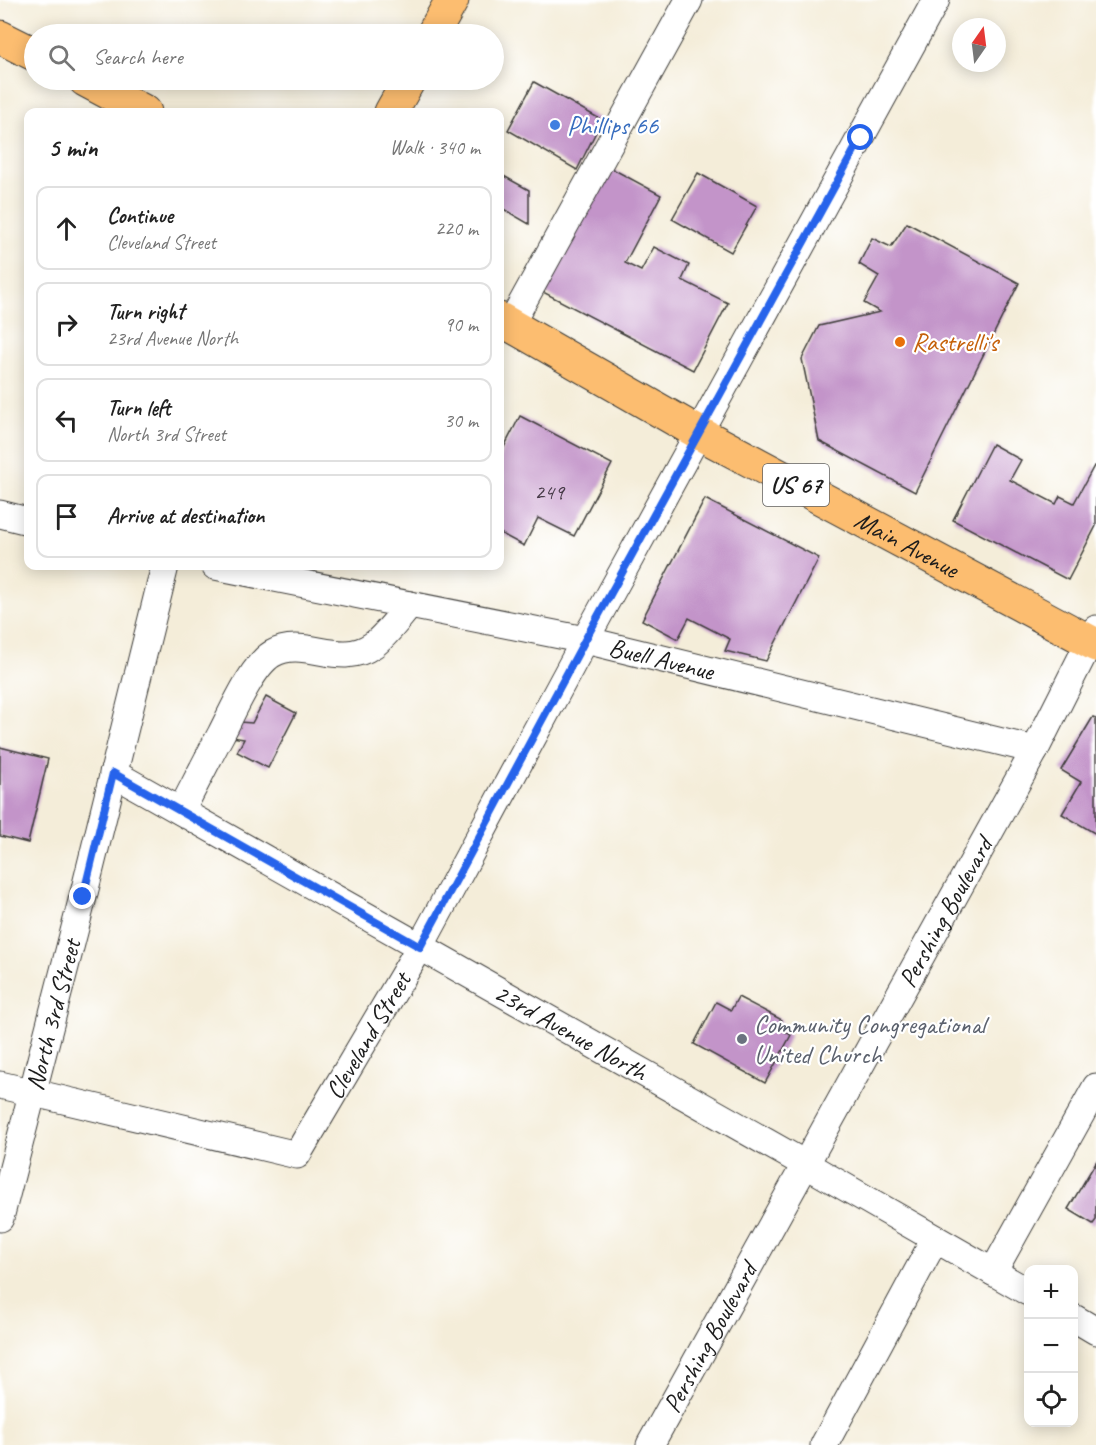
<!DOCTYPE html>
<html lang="en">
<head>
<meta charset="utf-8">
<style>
	:root { --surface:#fff; --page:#f6f6f6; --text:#222; --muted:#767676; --line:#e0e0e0 }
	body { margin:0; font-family:Caveat,sans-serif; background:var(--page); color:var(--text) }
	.controls { position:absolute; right:18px; bottom:18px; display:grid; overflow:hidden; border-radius:12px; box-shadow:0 3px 15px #0003 }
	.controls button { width:54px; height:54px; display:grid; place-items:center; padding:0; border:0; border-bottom:2px solid var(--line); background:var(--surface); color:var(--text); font:30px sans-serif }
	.compass { position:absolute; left:952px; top:18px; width:54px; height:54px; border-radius:50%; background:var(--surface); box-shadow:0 3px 15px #0003; rotate:14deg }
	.stop { position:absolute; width:18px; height:18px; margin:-14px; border:4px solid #2563eb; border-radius:50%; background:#fff }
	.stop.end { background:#2563eb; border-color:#fff; box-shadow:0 2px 6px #0008 }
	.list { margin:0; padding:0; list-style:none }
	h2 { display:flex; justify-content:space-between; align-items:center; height:78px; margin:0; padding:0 24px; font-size:26px }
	h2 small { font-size:20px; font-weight:400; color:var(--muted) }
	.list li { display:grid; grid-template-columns:39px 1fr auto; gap:18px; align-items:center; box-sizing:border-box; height:84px; margin:0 12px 12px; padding:0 12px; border:2px solid var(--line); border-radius:12px }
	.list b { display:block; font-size:22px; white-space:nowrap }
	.list p { margin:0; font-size:20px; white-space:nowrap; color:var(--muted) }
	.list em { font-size:20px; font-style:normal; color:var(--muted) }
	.icon { flex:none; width:33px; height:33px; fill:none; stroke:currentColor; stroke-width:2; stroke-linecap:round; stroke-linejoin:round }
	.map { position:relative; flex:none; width:1096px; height:1445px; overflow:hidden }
	.search { position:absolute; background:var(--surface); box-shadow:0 3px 15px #0003; left:24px; top:24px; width:480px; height:66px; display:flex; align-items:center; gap:15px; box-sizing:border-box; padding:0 21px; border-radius:33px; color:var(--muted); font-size:22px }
	.panel { position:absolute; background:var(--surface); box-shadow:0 3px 15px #0003; left:24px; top:108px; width:480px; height:462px; border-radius:12px }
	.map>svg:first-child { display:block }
	.building { fill:#c394c9 }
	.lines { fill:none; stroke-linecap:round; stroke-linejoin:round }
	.minor-casing { stroke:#3c3b38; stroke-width:29 }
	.major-casing { stroke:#3c3b38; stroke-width:35 }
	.minor { stroke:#fff; stroke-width:27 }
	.major { stroke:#fcbd6f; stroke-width:33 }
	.route { stroke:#2563eb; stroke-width:8 }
	.shop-dot { fill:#3f7fe0; stroke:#fff; stroke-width:2 }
	.food-dot { fill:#e8710a; stroke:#fff; stroke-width:2 }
	.worship-dot { fill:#6b7280; stroke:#fff; stroke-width:2 }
	.labels { text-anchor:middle; stroke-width:4.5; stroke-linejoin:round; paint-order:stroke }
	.number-label { font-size:22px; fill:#463a47 }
	.shield { fill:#fff; stroke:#606060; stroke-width:1.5 }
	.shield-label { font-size:24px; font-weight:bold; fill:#1c1c1c }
	.shop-label { font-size:26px; fill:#366cbe; stroke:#fff; text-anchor:start }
	.food-label { font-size:26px; fill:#c56008; stroke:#fff; text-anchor:start }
	.street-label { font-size:26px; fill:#1c1c1c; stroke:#fff }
	.worship-label { font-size:26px; fill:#5b616d; stroke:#fff; text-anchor:start }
</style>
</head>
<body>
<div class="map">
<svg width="1096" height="1445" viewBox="0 0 1096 1445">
	<rect width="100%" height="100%" fill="#fff"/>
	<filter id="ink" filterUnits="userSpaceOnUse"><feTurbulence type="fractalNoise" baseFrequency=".0167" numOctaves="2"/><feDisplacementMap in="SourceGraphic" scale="12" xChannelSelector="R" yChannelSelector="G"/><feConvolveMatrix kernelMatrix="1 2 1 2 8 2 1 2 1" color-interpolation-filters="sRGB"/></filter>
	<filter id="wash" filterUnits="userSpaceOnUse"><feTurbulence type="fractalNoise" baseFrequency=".008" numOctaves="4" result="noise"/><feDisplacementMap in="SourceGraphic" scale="24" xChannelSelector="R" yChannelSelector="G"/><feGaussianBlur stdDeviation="1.35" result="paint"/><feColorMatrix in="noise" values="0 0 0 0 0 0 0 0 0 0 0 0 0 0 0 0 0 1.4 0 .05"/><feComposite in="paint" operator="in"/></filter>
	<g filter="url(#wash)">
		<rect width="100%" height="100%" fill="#f4edd9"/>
		<g id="blocks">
			<g class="building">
				<path d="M534 82 602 120 577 170 508 130Z"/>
				<path d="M607 166 661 195 625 263 641 271 654 247 689 265 682 280 728 303 693 370 541 291Z"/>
				<path d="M698 173 757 206 731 252 672 219Z"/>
				<path d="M500 174 529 190V224L500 207Z"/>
				<path d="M907 223 1019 283 915 492 819 441 802 359 819 326 880 312 864 303 879 276 859 264 872 238 891 247Z"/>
				<path d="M520 416 612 464 574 536 538 518 524 546 500 533V455Z"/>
				<path d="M992 444 1021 460 1010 480 1056 504 1060 496 1074 503 1094 466 1096 467V526L1068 580 953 520Z"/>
				<path d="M705 499 819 558 766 661 725 651 730 639 689 618 678 639 642 620Z"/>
				<path d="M266 697 296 713 268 768 237 752 244 739 209 733 213 720 252 723Z"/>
				<path d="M1093 717 1096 718V834L1062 814 1081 782 1061 770Z"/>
				<path d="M0 747 48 759 28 843 0 836Z"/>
				<path d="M738 997 782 1020 778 1027 791 1035 765 1083 694 1044 716 1002 731 1010Z"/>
				<path d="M1096 1162V1220L1093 1224 1068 1209Z"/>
			</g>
		</g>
	</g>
	<g filter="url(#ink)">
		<use href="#blocks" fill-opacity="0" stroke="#3c3b38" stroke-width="1.5"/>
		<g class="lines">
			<g class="minor-casing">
				<g id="minor">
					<path d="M510 325 689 0"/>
					<path d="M0 514 28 521"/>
					<path id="s1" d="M215 566 585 640 1035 750"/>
					<path id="s2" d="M113 773 805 1164 1028 1292"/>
					<path d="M181 811C194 786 207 760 221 734 232 713 252 666 272 654 304 635 339 669 373 645 384 638 401 615 410 605"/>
					<path id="s3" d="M0 1085 297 1155 420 947 585 640 936 0"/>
					<path id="s4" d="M0 1218 83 897 165 566"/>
					<path d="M993 1272 1096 1087"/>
					<path d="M1074 1318 1096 1331"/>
					<path id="s5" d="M650 1445 1035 750 1096 629"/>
					<path d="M824 1445 935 1239"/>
				</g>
			</g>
			<g class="major-casing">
				<g id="major">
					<path d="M433 34 452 0"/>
					<path d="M0 37 34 54"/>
					<path d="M85 80 145 112"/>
					<path d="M391 112 409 80"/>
					<path id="s6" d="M500 319 699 433 1096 645"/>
				</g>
			</g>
			<use href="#minor" class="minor"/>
			<use href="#major" class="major"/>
		</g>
	</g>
	<g class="lines" filter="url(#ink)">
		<path class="route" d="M83 897 113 773 420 947 585 640 861 138"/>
	</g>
	<circle class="shop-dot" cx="555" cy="125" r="6"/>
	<circle class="food-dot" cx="900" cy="342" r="6"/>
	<circle class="worship-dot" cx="742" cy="1039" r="6"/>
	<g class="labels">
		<g class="number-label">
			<text x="549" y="499">249</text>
		</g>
		<rect class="shield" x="763" y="464" width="66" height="42" rx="4.5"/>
		<g class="shield-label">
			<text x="796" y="493">US 67</text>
		</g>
		<g class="shop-label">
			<text x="567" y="134">Phillips 66</text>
		</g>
		<g class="food-label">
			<text x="912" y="351">Rastrelli's</text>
		</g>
		<g class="street-label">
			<text dy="9" stroke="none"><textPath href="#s6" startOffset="465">Main Avenue</textPath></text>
			<text dy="9" stroke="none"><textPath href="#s1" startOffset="456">Buell Avenue</textPath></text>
			<text dy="9" stroke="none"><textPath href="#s5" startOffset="609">Pershing Boulevard</textPath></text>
			<text dy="9" stroke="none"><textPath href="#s4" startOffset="210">North 3rd Street</textPath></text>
			<text dy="9" stroke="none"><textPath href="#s2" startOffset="526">23rd Avenue North</textPath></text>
			<text dy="9" stroke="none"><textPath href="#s3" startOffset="444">Cleveland Street</textPath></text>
			<text dy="9" stroke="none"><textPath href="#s5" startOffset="123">Pershing Boulevard</textPath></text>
		</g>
		<g class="worship-label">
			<text x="754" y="1033">Community Congregational<tspan x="754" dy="30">United Church</tspan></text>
		</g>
	</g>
</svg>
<div class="controls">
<button>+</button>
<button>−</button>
<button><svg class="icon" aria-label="locate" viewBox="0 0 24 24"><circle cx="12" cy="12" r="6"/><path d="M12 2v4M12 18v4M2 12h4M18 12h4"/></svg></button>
</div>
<svg class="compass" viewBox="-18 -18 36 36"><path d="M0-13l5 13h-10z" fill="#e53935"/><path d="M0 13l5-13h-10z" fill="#767676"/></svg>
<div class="stop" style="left:861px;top:138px"></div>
<div class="stop end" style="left:83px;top:897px"></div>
<div class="search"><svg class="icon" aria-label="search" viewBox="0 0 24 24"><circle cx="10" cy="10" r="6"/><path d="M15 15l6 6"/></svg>Search here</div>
<section class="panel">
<h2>5 min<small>Walk · 340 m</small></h2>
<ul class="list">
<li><svg class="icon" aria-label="ahead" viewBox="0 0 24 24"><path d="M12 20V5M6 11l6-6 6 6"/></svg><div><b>Continue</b><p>Cleveland Street</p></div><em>220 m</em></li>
<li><svg class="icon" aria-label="right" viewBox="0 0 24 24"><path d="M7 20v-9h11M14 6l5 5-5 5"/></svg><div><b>Turn right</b><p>23rd Avenue North</p></div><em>90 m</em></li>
<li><svg class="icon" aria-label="left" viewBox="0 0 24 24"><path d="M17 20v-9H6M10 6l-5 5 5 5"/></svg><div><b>Turn left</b><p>North 3rd Street</p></div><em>30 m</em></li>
<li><svg class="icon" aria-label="arrive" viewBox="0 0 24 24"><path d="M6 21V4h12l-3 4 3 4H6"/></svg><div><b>Arrive at destination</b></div></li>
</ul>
</section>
</div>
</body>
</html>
